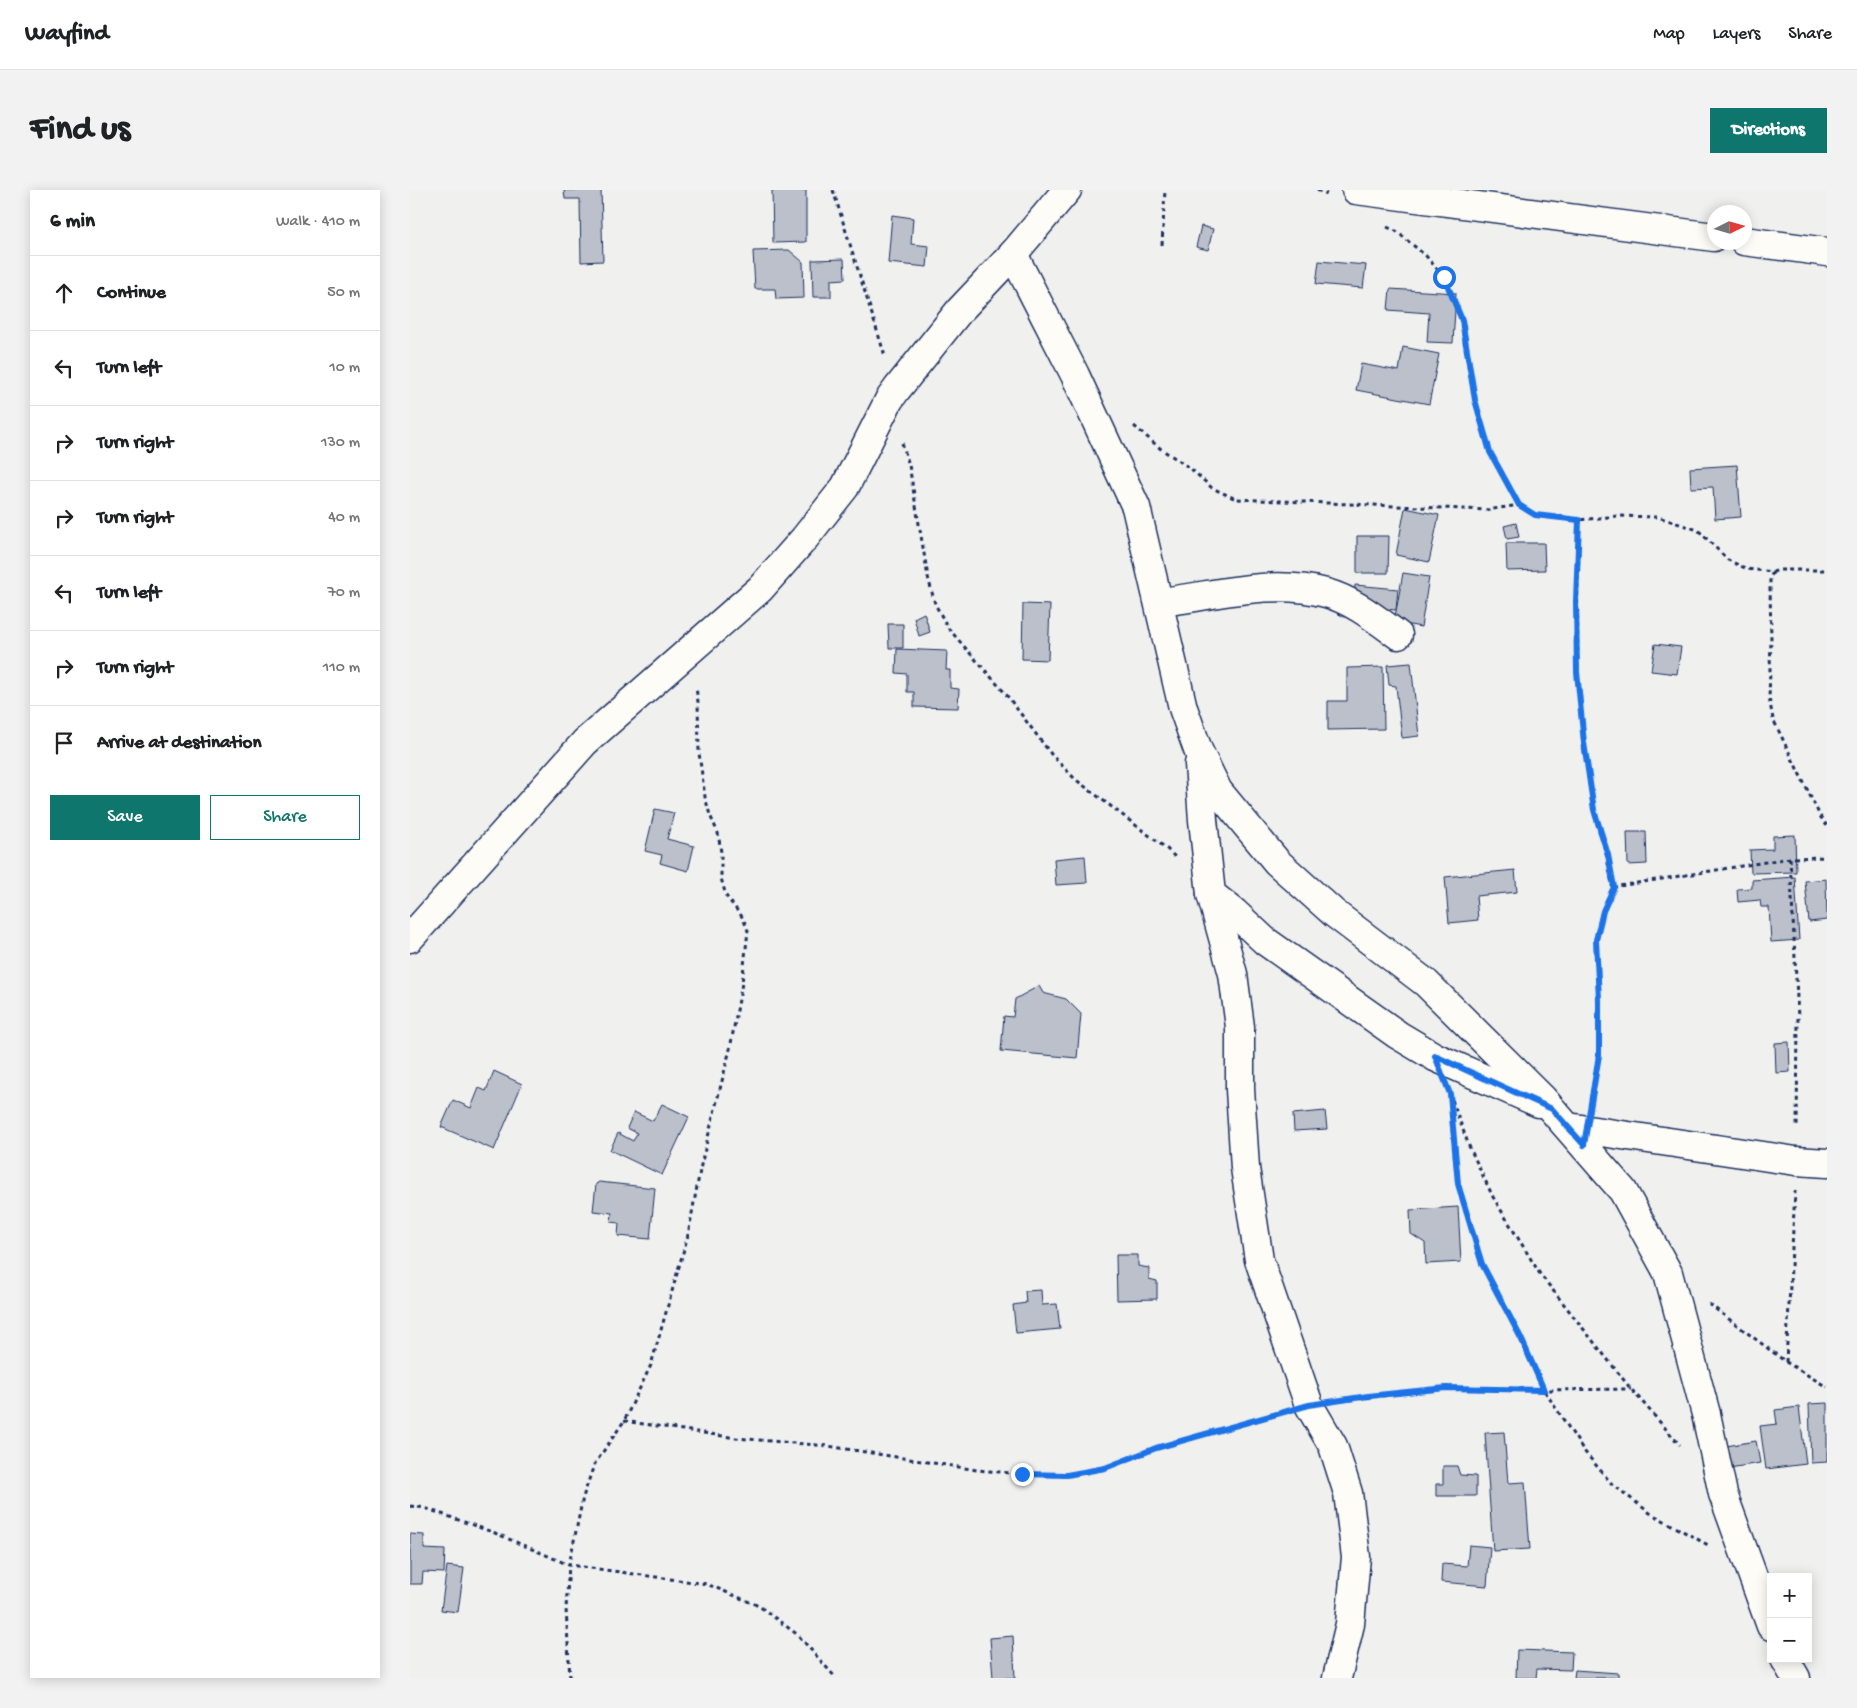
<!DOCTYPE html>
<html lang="en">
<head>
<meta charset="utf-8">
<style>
	:root { --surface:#fff; --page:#f2f2f2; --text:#202124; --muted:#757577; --line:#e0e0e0; --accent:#0f766e }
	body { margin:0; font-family:"Gochi Hand",sans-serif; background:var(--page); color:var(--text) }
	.controls { position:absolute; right:15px; bottom:15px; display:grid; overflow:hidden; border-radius:0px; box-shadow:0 2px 12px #0003 }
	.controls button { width:45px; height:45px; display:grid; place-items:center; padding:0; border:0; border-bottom:1px solid var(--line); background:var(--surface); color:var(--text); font:25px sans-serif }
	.compass { position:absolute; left:1297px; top:15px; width:45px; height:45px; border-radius:50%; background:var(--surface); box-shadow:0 2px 12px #0003; rotate:85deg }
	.stop { position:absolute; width:15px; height:15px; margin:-11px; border:4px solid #1a73e8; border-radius:50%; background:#fff }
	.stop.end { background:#1a73e8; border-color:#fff; box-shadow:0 1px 5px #0008 }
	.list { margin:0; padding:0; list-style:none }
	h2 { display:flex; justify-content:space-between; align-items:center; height:65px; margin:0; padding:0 20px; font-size:21px }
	h2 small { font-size:16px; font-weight:400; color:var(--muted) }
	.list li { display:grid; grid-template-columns:32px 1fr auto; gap:15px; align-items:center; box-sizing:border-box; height:75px; padding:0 20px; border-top:1px solid var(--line) }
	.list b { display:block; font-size:19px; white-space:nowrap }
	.list em { font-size:16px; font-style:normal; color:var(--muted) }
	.actions { display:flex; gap:10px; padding:15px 20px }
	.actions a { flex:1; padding:11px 0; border:1px solid var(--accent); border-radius:0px; text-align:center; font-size:18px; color:var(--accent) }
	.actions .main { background:var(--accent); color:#fff }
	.icon { flex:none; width:28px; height:28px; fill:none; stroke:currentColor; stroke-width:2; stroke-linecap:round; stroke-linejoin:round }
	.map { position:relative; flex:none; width:1417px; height:1488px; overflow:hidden; border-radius:0px }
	header { display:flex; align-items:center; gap:30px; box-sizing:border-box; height:70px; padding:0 25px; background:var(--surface); border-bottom:1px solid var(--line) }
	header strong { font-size:24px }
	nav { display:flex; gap:28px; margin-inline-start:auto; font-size:18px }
	.intro { display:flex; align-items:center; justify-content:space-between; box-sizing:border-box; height:120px; padding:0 30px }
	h1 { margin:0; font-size:35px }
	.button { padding:12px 22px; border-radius:0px; background:var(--accent); color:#fff; font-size:18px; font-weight:700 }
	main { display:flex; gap:30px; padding:0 30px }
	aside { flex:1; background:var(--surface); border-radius:0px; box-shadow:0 2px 12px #0003 }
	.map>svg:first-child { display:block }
	.building { fill:#bbc0ca; stroke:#1b2f5e }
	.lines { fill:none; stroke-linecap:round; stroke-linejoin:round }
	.street-casing { stroke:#1b2f5e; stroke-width:31 }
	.path { stroke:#1b2f5e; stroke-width:3; stroke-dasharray:4 4; stroke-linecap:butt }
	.street { stroke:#fdfcf7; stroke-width:28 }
	.route { stroke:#1a73e8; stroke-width:6 }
</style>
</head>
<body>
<header>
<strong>Wayfind</strong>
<nav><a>Map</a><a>Layers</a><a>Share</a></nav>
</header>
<div class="intro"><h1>Find us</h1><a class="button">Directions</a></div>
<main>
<aside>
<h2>6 min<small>Walk · 410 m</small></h2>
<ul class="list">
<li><svg class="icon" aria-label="ahead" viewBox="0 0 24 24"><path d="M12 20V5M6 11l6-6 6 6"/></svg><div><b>Continue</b></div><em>50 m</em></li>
<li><svg class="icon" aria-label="left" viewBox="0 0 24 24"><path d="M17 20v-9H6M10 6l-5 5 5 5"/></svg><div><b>Turn left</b></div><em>10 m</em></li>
<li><svg class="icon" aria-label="right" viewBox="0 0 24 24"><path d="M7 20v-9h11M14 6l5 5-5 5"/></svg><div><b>Turn right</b></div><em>130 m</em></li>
<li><svg class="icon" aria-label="right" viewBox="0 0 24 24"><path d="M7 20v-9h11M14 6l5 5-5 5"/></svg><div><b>Turn right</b></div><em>40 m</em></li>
<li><svg class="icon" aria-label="left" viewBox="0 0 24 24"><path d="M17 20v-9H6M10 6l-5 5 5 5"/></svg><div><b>Turn left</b></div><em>70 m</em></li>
<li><svg class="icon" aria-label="right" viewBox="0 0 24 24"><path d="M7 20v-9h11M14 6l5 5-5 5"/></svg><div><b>Turn right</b></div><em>110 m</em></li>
<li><svg class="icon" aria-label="arrive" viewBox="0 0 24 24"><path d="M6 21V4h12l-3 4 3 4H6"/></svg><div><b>Arrive at destination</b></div></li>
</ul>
<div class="actions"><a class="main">Save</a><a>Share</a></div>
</aside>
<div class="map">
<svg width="1417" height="1488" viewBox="0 0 1417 1488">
	<rect width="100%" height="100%" fill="#f0f0ee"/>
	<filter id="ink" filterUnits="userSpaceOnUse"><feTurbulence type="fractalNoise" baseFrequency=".02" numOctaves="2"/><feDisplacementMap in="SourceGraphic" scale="10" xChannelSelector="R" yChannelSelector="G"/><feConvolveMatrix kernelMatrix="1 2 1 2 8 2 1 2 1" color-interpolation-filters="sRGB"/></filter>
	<g filter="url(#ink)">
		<g class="building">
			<path d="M154 0H191L193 71 171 72 170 9H155Z"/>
			<path d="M362 0H396V52L363 53Z"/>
			<path d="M482 25 503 28 501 54 519 56 517 77 478 73Z"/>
			<path d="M791 36 803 39 798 60 786 57Z"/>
			<path d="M379 60 393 72 394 108 366 109 365 99H345L343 61Z"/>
			<path d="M434 69 435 89 421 90V107H403L402 70Z"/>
			<path d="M909 71 956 75 953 98 906 94Z"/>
			<path d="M980 99 1046 103 1043 153 1017 152 1019 123 978 120Z"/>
			<path d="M993 157 1029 164 1019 214 946 200 951 174 989 181Z"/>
			<path d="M1327 275 1331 327 1305 329 1303 297 1281 298 1280 278Z"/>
			<path d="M995 318 1029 325 1019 372 986 365Z"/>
			<path d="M1106 333 1109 347 1097 349 1094 336Z"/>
			<path d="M947 346H979L978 383H947Z"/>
			<path d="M1096 353H1134L1135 380 1097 381Z"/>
			<path d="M993 383 1019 387 1011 437 984 432Z"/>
			<path d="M945 395 988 399 986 420 944 416Z"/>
			<path d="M613 414 640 415 638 470 612 469Z"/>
			<path d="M514 423 520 442 509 446 504 428Z"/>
			<path d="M478 434H493V458H479Z"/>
			<path d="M1245 454 1271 457 1267 484 1241 481Z"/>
			<path d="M487 459 537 461 536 480H540V498L549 499 548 518 504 517V502H497V484L486 483Z"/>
			<path d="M1001 473 1009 546 992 548 986 496 979 495 977 475Z"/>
			<path d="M973 477 974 539 918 540V511H937V478Z"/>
			<path d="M245 619 264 623 257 649 284 656 278 681 250 673 252 665 235 661Z"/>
			<path d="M1217 642H1236L1237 674 1218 675Z"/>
			<path d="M1385 645 1386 682 1341 683 1340 660 1363 659V646Z"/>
			<path d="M675 666 677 693 646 695 644 669Z"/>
			<path d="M1105 680 1107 702 1066 706 1068 730 1039 733 1035 687Z"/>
			<path d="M1385 687 1389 750 1361 752 1359 717H1351L1350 710 1328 712 1327 699 1342 698V690Z"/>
			<path d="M1416 689 1417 730 1399 732 1395 691Z"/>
			<path d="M629 796 633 803 656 809 671 824 667 868 591 861 594 826 603 827 605 809Z"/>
			<path d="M1379 852 1380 882 1366 883 1365 853Z"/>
			<path d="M84 881 112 894 84 960 31 937 43 910 61 918 69 898 76 901Z"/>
			<path d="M252 914 279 927 252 985 200 960 208 943 223 951 227 943 217 938 224 922 243 931Z"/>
			<path d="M915 921 917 939 884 941 883 924Z"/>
			<path d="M189 992 245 998 240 1049 208 1046 209 1033 201 1032 202 1023 183 1021 186 994Z"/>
			<path d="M1048 1017 1051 1072 1016 1074 1015 1053 1001 1044 1000 1020Z"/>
			<path d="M706 1065H728V1076L739 1078V1089L747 1091V1109L707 1110Z"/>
			<path d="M631 1100 632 1115 647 1114 650 1139 606 1143 603 1115 616 1113 615 1101Z"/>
			<path d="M1417 1213V1272L1401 1273 1399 1214Z"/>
			<path d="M1389 1217 1396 1274 1356 1279 1350 1236 1367 1234 1365 1220Z"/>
			<path d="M1094 1242 1098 1293 1115 1292 1120 1359 1083 1361 1075 1243Z"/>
			<path d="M1314 1243 1316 1256 1346 1251 1350 1273 1301 1281 1295 1245Z"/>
			<path d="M1033 1276H1047L1050 1285 1066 1286V1306H1026V1294H1033Z"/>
			<path d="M0 1344 14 1345V1359L35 1360 34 1383 13 1382 12 1394H0Z"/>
			<path d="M1059 1355 1080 1357 1077 1396 1031 1392 1032 1374 1057 1376Z"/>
			<path d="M37 1376 54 1378 48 1422 31 1420Z"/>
			<path d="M603 1446 605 1488H583L580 1448Z"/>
			<path d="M1107 1460 1162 1462 1161 1480 1127 1479 1126 1488H1106Z"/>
			<path d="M1165 1480 1208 1483V1488H1164Z"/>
		</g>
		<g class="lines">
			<g class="street-casing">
				<g id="street">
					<path d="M946 0 1304 47"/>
					<path d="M1334 51 1417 62"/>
					<path d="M603 64 665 185 726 317 773 518 788 560 808 601 867 672 925 724 1016 793 1132 908 1213 1001 1258 1083 1296 1224 1313 1304 1361 1436"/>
					<path d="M750 412C804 406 861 388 916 403 942 410 966 429 988 445"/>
					<path d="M789 574 793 630 801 704 825 723 855 751 988 845 1025 867 1129 913"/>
					<path d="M801 704 823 784 830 837V899L835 978 849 1070 899 1215 923 1256 938 1303 946 1367 940 1434 927 1488"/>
					<path d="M0 748 175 552 350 399 394 349 435 297 479 210 487 199 550 120 603 64 657 0"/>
					<path d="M1158 937 1386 971 1417 973"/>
					<path d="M1375 1469 1386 1488"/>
				</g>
			</g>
			<g class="path">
				<path d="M423 0 475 166"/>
				<path d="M907 0 917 4"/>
				<path d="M977 37 986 41 1016 66 1034 87 1051 130 1065 210 1080 262 1109 315 1125 325 1169 330 1208 326 1248 327 1288 340 1318 370 1337 379 1363 382 1369 380H1417"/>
				<path d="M752 55 755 0"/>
				<path d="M724 236 751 259 780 278 802 298 826 309 1077 320 1109 315"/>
				<path d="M492 253 499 275 518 387 525 414 538 438 595 503 641 564 665 589 757 659 765 667"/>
				<path d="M1169 330 1167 411V482L1174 553 1184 620 1197 665 1203 697"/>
				<path d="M1363 382 1360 388V397L1361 450 1359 508 1363 529 1410 626 1417 636"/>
				<path d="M1380 668 1388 828 1387 939"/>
				<path d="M1040 908 1048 994 1072 1074 1111 1148 1134 1200 1174 1261 1202 1294 1240 1323 1298 1355"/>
				<path d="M1042 910 1059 956 1083 1007 1130 1084 1221 1199 1270 1255"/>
				<path d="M1181 910 1189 865V810L1186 750 1193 721 1203 697 1380 668 1417 667"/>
				<path d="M1299 1114 1376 1172 1417 1197"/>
				<path d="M1376 1172 1385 1001"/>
				<path d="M932 1210 1036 1198 1134 1200 1221 1199"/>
				<path d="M214 1231 326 1248 418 1256 567 1280 612 1284 657 1285 695 1278 746 1258 870 1223"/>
				<path d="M0 1316 15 1318 85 1343 159 1375 297 1394 349 1416 388 1445 426 1488"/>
				<path d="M160 1488 156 1419 159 1375 173 1307 184 1275 214 1231 241 1175 278 1045 291 975 320 859 332 793 338 741 333 728 316 706 311 688V662L308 643 300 625 295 607 289 563 288 512 286 497"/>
			</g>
			<use href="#street" class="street"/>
		</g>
	</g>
	<g class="lines" filter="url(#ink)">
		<path class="route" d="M612 1284 657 1285 695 1278 746 1258 899 1215 958 1206 1036 1198 1134 1200 1111 1148 1072 1074 1048 994 1040 904 1025 866 1142 919 1174 955 1189 865V810L1186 750 1193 721 1204 697 1198 665 1184 620 1174 553 1167 482 1166 411 1169 330 1125 325 1109 315 1080 262 1065 210 1052 130 1034 87"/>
	</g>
</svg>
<div class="controls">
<button>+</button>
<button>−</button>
</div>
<svg class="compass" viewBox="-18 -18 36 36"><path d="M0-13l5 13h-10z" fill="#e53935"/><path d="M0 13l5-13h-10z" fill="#757577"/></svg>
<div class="stop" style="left:1034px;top:87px"></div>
<div class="stop end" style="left:612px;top:1284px"></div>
</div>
</main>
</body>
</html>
